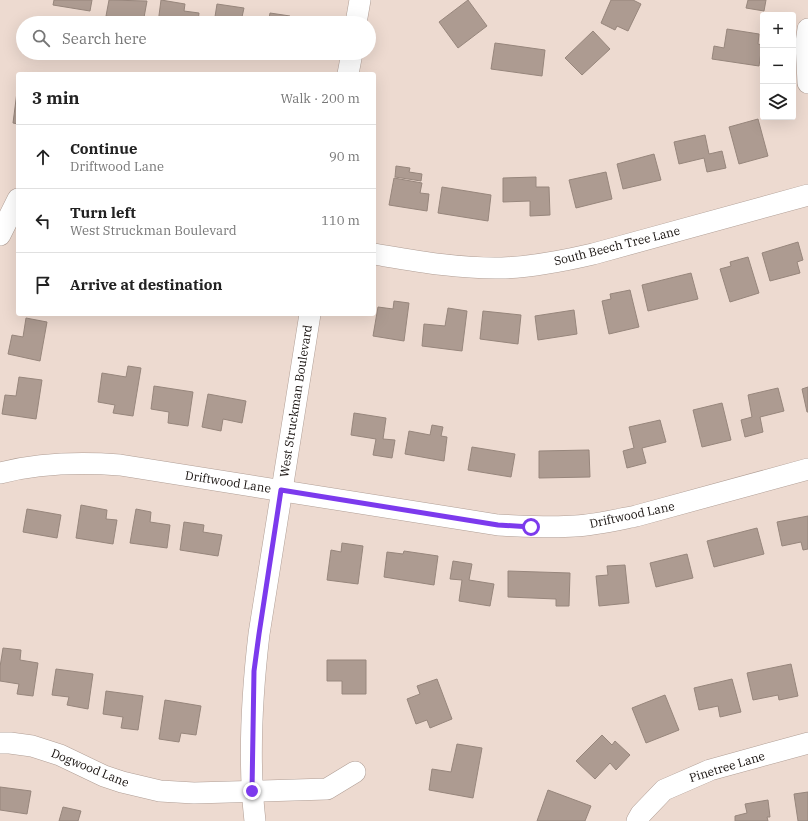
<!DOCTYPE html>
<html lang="en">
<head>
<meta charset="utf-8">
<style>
	:root { --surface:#fff; --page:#f6f6f6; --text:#222; --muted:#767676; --line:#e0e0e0 }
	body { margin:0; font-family:"IBM Plex Serif",serif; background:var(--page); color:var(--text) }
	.controls { position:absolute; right:12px; top:12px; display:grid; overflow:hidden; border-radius:4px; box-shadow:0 4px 16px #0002 }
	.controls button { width:36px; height:36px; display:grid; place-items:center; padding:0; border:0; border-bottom:1px solid var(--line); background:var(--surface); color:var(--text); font:20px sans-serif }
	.stop { position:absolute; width:12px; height:12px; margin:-9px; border:3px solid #7c3aed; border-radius:50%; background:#fff }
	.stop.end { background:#7c3aed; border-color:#fff; box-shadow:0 1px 4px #0008 }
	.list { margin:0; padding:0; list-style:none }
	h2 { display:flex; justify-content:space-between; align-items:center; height:52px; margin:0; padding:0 16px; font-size:17px }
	h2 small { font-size:13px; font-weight:400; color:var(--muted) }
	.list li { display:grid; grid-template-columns:26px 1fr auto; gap:12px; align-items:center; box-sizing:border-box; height:64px; padding:0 16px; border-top:1px solid var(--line) }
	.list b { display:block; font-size:15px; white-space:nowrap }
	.list p { margin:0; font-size:13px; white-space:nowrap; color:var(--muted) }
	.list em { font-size:13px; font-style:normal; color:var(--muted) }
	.icon { flex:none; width:22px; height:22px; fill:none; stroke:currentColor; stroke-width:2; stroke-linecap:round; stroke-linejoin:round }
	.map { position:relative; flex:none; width:808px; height:821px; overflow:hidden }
	.search { position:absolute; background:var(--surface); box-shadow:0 4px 16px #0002; left:16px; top:16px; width:360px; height:44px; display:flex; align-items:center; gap:10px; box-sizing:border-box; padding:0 14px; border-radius:22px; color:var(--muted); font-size:15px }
	.panel { position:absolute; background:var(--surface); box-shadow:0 4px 16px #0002; left:16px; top:72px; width:360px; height:244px; border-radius:4px }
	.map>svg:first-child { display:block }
	.building { fill:#ad9b91; stroke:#97867c }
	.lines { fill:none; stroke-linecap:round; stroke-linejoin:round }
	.street-casing { stroke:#b09e95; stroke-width:22 }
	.street { stroke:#fff; stroke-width:21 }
	.route { stroke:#7c3aed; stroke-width:5 }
	.labels { text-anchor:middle; stroke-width:3.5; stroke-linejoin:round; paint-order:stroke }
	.street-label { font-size:12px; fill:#150f0c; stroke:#fff }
</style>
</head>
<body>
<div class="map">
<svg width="808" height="821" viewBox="0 0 808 821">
	<rect width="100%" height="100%" fill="#eddad0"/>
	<g class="building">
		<path d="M54 0H92L90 11 53 5Z"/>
		<path d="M109 0 147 1 143 23 106 16Z"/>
		<path d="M161 0 185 4 184 11 199 13 198 23H158Z"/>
		<path d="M468 0 487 26 458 48 439 22Z"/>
		<path d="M611 0H633L641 4 628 31 617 26 615 30 601 23Z"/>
		<path d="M748 0H766L764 11 746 8Z"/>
		<path d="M217 4 244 8 242 17 252 18V23H214Z"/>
		<path d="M270 13 290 16 289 23H268Z"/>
		<path d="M727 29 759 34 758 44 762 45 759 66 712 59 714 46 724 48Z"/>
		<path d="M593 31 610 49 582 75 565 58Z"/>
		<path d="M495 43 545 50 542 76 491 69Z"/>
		<path d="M17 92H18V124L13 123Z"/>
		<path d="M758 119 768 156 739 164 729 127Z"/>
		<path d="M705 135 709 154 722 151 726 168 707 172 704 158 679 164 674 142Z"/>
		<path d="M654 154 661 180 623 189 617 164Z"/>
		<path d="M396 166 410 168 409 172 422 174 421 181 395 177Z"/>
		<path d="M606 172 612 199 576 208 569 180Z"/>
		<path d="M536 177V187H549L550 215 530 216V201L503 202V178Z"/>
		<path d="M394 178 422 183 420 193 429 194 427 211 389 205Z"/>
		<path d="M442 187 491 195 488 221 438 213Z"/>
		<path d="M798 242 803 260 797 262 800 273 770 281 762 253Z"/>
		<path d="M748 257 759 293 730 302 720 269 731 266 730 262Z"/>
		<path d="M691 273 698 299 648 311 642 285Z"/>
		<path d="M630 290 639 327 609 334 602 301 611 299 610 294Z"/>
		<path d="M394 301 409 303 404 341 373 336 378 307 393 309Z"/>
		<path d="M448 308 467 311 462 351 422 346 424 324 445 326Z"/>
		<path d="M574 310 577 334 538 340 535 316Z"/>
		<path d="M483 311 521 315 518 344 480 339Z"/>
		<path d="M26 318 47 322 40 361 8 354 12 335 23 337Z"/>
		<path d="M128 366 141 368 133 416 113 413 115 405 98 402 102 373 126 377Z"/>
		<path d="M19 377 42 380 36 419 2 414 5 395 16 396Z"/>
		<path d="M154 386 193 392 188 426 168 423 169 412 151 409Z"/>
		<path d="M808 387V412H807L802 389Z"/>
		<path d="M778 388 784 411 760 417 763 432 745 437 741 420 752 417 748 395Z"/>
		<path d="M208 394 246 401 242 423 223 419 221 431 202 427Z"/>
		<path d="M722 403 731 440 702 447 693 410Z"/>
		<path d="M354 413 386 418 383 439 395 440 392 458 373 455 376 439 351 435Z"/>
		<path d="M660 420 666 442 642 448 646 463 627 468 623 451 634 448 629 427Z"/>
		<path d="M432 425 443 427 441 436 447 437 444 461 405 454 409 431 430 435Z"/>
		<path d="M472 447 515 454 511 477 468 470Z"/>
		<path d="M589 450 590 477 539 478V451Z"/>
		<path d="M81 505 107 510 106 519 117 520 113 544 76 538Z"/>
		<path d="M27 509 61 515 57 538 23 532Z"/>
		<path d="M136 509 151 512 150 522 170 525 167 548 130 543Z"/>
		<path d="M808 516V549L803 550 801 542 782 546 777 522Z"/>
		<path d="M184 522 204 525 203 532 222 535 218 556 180 550Z"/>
		<path d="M757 528 764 554 714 567 707 541Z"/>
		<path d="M342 543 363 546 358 584 327 580 331 550 341 552Z"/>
		<path d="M404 551 438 556 434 585 384 577 387 552 403 554Z"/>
		<path d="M687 554 693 578 656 587 650 563Z"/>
		<path d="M453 561 472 564 469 580 494 584 490 606 459 601 462 580 450 579Z"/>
		<path d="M625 565 629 603 599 606 596 576 608 575 607 566Z"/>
		<path d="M508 571 570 573 569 606H556V599L508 597Z"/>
		<path d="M3 648 21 650 20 660 38 663 33 696 17 694 19 684 0 681V667Z"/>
		<path d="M327 660H366V694H342V681H327Z"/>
		<path d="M791 664 798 696 779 700 778 695 753 700 747 673Z"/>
		<path d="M56 669 93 674 88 709 67 705 69 697 52 695Z"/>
		<path d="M437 679 452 719 430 728 427 720 416 724 407 699 420 694 417 686Z"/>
		<path d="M732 679 741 712 720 717 718 706 699 710 694 688Z"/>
		<path d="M106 691 143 696 138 730 121 728 123 717 103 714Z"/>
		<path d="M665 695 679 730 646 743 632 708Z"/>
		<path d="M165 700 201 706 196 735 181 733 179 742 159 739Z"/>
		<path d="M602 735 612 745 615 741 630 755 616 770 610 763 595 779 576 761Z"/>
		<path d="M457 744 482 748 473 798 429 790 432 769 451 772Z"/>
		<path d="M0 787 31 791 27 814 0 810Z"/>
		<path d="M548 790 591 806 585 821H537Z"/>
		<path d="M808 792V821H798L794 794Z"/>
		<path d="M768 800 770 817H767L768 821H735V816L747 813 745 804Z"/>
		<path d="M63 807 81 811 78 821H59Z"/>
	</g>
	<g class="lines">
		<g class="street-casing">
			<g id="street">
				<path d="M356 23 360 0"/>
				<path d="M808 29 806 43 808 83"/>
				<path d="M348 74 352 53"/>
				<path d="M0 235 18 199"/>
				<path d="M374 254C416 261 459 269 502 268 533 267 563 261 593 254L808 195"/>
				<path d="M0 473C39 463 80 462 120 465L498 525C523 526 549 528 575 526 595 525 616 520 636 516L808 469"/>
				<path d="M0 743H10L32 746 60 755 104 776 122 782 160 791 194 793 327 789 355 772"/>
				<path d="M255 821C248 761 252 694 259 634L310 314"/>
				<path d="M637 821 641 814 664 790 710 770 808 743"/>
			</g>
		</g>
		<use href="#street" class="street"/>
	</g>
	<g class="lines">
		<path class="route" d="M252 791 254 671 259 634 281 490 498 525 531 527"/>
	</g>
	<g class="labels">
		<g class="street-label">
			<text transform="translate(617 246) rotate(-14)" y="4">South Beech Tree Lane</text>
			<text transform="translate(296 401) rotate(-81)" y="4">West Struckman Boulevard</text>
			<text transform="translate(228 482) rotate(9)" y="4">Driftwood Lane</text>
			<text transform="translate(632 515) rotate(-12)" y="4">Driftwood Lane</text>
			<text transform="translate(727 767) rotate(-17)" y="4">Pinetree Lane</text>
			<text transform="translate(90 768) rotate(22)" y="4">Dogwood Lane</text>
		</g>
	</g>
</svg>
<div class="controls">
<button>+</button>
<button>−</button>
<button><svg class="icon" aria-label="layers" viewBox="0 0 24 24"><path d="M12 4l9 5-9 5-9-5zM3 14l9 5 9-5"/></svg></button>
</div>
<div class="stop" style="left:531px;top:527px"></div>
<div class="stop end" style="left:252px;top:791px"></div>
<div class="search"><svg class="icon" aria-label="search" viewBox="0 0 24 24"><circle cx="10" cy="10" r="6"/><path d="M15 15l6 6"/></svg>Search here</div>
<section class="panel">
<h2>3 min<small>Walk · 200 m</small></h2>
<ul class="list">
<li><svg class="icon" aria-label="ahead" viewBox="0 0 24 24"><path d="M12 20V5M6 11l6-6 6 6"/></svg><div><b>Continue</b><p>Driftwood Lane</p></div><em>90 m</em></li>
<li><svg class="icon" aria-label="left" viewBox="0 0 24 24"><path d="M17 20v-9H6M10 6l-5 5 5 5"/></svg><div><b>Turn left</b><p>West Struckman Boulevard</p></div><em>110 m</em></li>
<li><svg class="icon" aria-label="arrive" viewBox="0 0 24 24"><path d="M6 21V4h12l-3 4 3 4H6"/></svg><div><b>Arrive at destination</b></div></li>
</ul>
</section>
</div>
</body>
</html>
